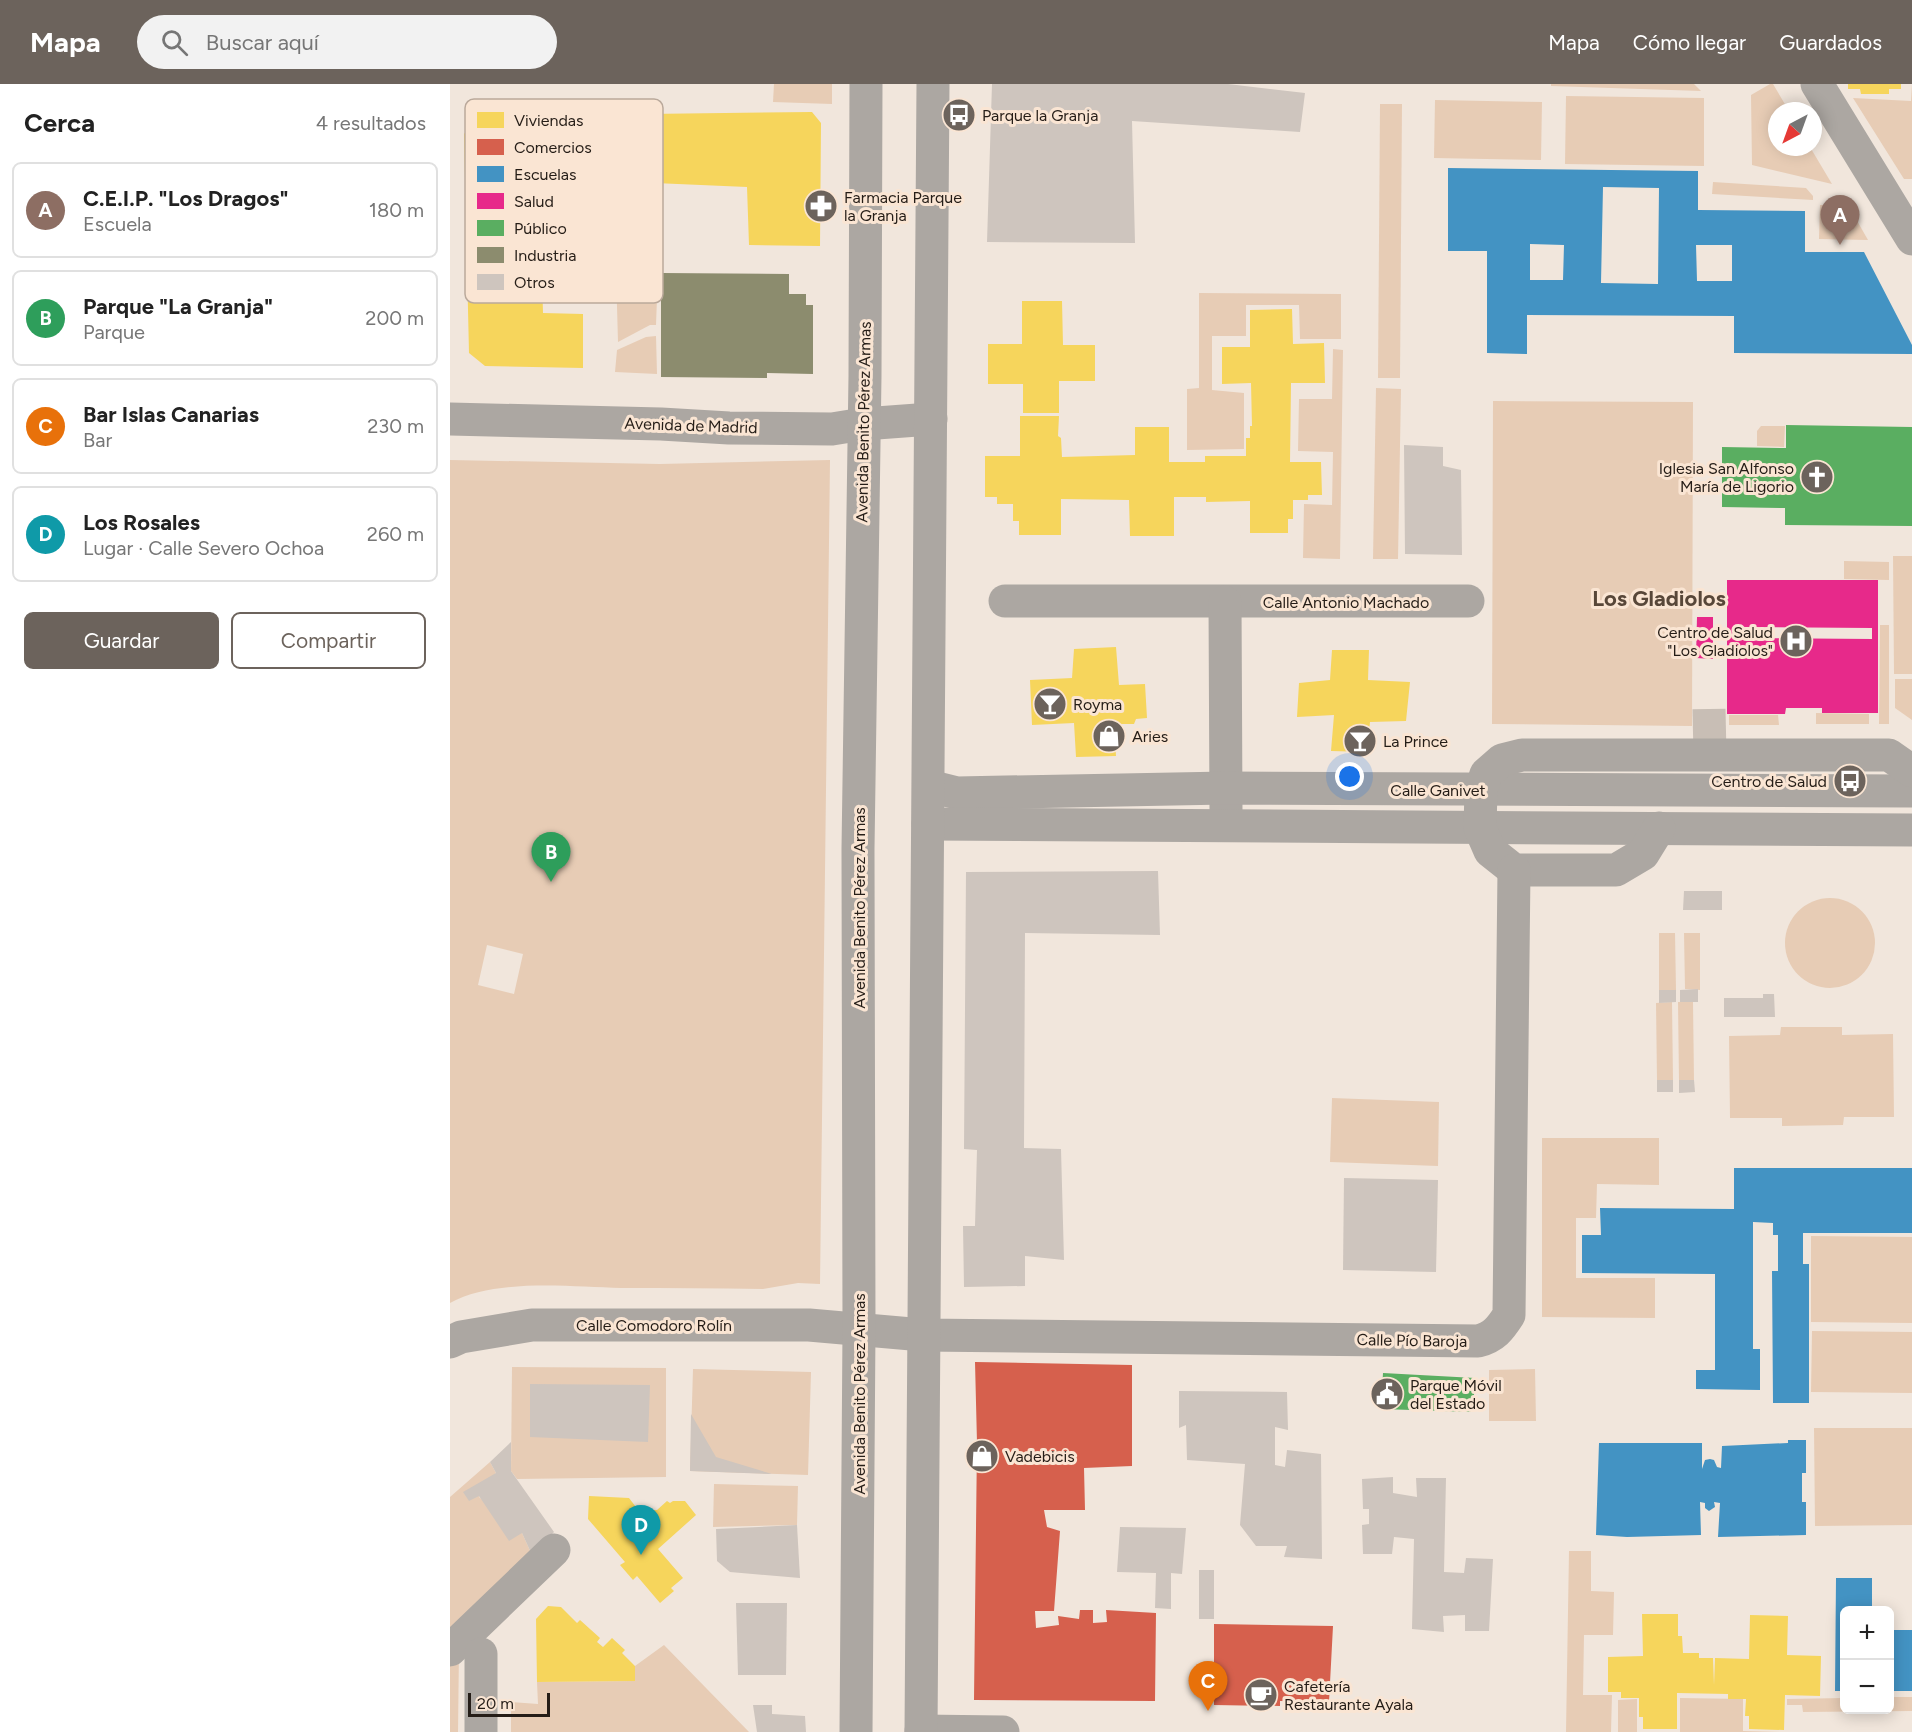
<!DOCTYPE html>
<html lang="es">
<head>
<meta charset="utf-8">
<style>
	:root { --surface:#fff; --page:#f2f2f2; --text:#222; --muted:#767676; --line:#e0e0e0; --accent:#6c635c }
	body { margin:0; font-family:Figtree,sans-serif; background:var(--page); color:var(--text) }
	.controls { position:absolute; right:18px; bottom:18px; display:grid; overflow:hidden; border-radius:9px; box-shadow:0 3px 15px #0003 }
	.controls button { width:54px; height:54px; display:grid; place-items:center; padding:0; border:0; border-bottom:2px solid var(--line); background:var(--surface); color:var(--text); font:30px sans-serif }
	.compass { position:absolute; left:1318px; top:18px; width:54px; height:54px; border-radius:50%; background:var(--surface); box-shadow:0 3px 15px #0003; rotate:221deg }
	.scale { position:absolute; left:18px; bottom:15px; width:82px; box-sizing:border-box; padding-left:6px; border:3px solid #251d17; border-top:0; font-size:16px; line-height:21px; white-space:nowrap; color:#251d17; -webkit-text-stroke:4px #fae5d3; paint-order:stroke }
	.you { position:absolute; left:900px; top:693px; width:21px; height:21px; margin:-15px; border:4px solid #fff; border-radius:50%; background:#1a73e8; box-shadow:0 0 0 9px #1a73e833 }
	.badge { display:grid; place-items:center; width:39px; height:39px; border-radius:50%; background:var(--accent); color:#fff; font-size:20px; font-weight:700 }
	.pin { position:absolute; translate:-50% -50px; filter:drop-shadow(0 2px 3px #0008) }
	.pin::after { content:''; position:absolute; top:32px; width:21px; height:18px; background:inherit; clip-path:polygon(0 0,100% 0,50% 100%) }
	.list { margin:0; padding:0; list-style:none }
	h2 { display:flex; justify-content:space-between; align-items:center; height:78px; margin:0; padding:0 24px; font-size:26px }
	h2 small { font-size:20px; font-weight:400; color:var(--muted) }
	.list li { display:grid; grid-template-columns:39px 1fr auto; gap:18px; align-items:center; box-sizing:border-box; height:96px; margin:0 12px 12px; padding:0 12px; border:2px solid var(--line); border-radius:9px }
	.list b { display:block; font-size:22px; white-space:nowrap }
	.list p { margin:0; font-size:20px; white-space:nowrap; color:var(--muted) }
	.list em { font-size:20px; font-style:normal; color:var(--muted) }
	.actions { display:flex; gap:12px; padding:18px 24px }
	.actions a { flex:1; padding:14px 0; border:2px solid var(--accent); border-radius:9px; text-align:center; font-size:21px; color:var(--accent) }
	.actions .main { background:var(--accent); color:#fff }
	.icon { flex:none; width:33px; height:33px; fill:none; stroke:currentColor; stroke-width:2; stroke-linecap:round; stroke-linejoin:round }
	.map { position:relative; flex:none; width:1462px; height:1648px; overflow:hidden }
	header { display:flex; align-items:center; gap:36px; box-sizing:border-box; height:84px; padding:0 30px; background:var(--accent); color:#fff }
	header strong { font-size:28px }
	nav { display:flex; gap:33px; margin-inline-start:auto; font-size:21px }
	.search { width:420px; height:54px; background:var(--page); display:flex; align-items:center; gap:15px; box-sizing:border-box; padding:0 21px; border-radius:33px; color:var(--muted); font-size:22px }
	main { display:flex }
	aside { flex:1; background:var(--surface) }
	.map>svg:first-child { display:block }
	.green { fill:#e7ccb5; fill-rule:evenodd }
	.homes { fill:#f6d55c }
	.shops { fill:#d6604d }
	.schools { fill:#4393c3; fill-rule:evenodd }
	.health { fill:#e7298a; fill-rule:evenodd }
	.public { fill:#5aae61 }
	.industry { fill:#8c8c6e }
	.building { fill:#cec5be }
	.lines { fill:none; stroke-linecap:round; stroke-linejoin:round }
	.minor-tunnel { stroke:#c8beb5; stroke-width:33; stroke-dasharray:33 16; stroke-linecap:butt }
	.minor { stroke:#aca7a2; stroke-width:33 }
	.labels { text-anchor:middle; stroke-width:6; stroke-linejoin:round; paint-order:stroke }
	.poi-label { font-size:16px; fill:#251d17; stroke:#fae5d3; text-anchor:start }
	.street-label { font-size:16px; fill:#251d17; stroke:#fae5d3 }
	.district-label { font-size:22px; font-weight:bold; fill:#584739; stroke:#fae5d3 }
	.key { fill:#fae5d3; stroke:#baa99b; stroke-width:1.5 }
	.key-label { font-size:16px; fill:#251d17 }
</style>
</head>
<body>
<header>
<strong>Mapa</strong>
<div class="search"><svg class="icon" aria-label="search" viewBox="0 0 24 24"><circle cx="10" cy="10" r="6"/><path d="M15 15l6 6"/></svg>Buscar aquí</div>
<nav><a>Mapa</a><a>Cómo llegar</a><a>Guardados</a></nav>
</header>
<main>
<aside>
<h2>Cerca<small>4 resultados</small></h2>
<ul class="list">
<li><span class="badge" style="background:#8d6e63">A</span><div><b>C.E.I.P. &quot;Los Dragos&quot;</b><p>Escuela</p></div><em>180 m</em></li>
<li><span class="badge" style="background:#2e9e5b">B</span><div><b>Parque &quot;La Granja&quot;</b><p>Parque</p></div><em>200 m</em></li>
<li><span class="badge" style="background:#e8710a">C</span><div><b>Bar Islas Canarias</b><p>Bar</p></div><em>230 m</em></li>
<li><span class="badge" style="background:#0f9aa8">D</span><div><b>Los Rosales</b><p>Lugar · Calle Severo Ochoa</p></div><em>260 m</em></li>
</ul>
<div class="actions"><a class="main">Guardar</a><a>Compartir</a></div>
</aside>
<div class="map">
<svg width="1462" height="1648" viewBox="0 0 1462 1648">
	<rect width="100%" height="100%" fill="#f1e6dc"/>
	<g class="green">
		<path d="M324 0H382V20L323 18Z"/>
		<path d="M1101 0H1244L1251 7 1101 2Z"/>
		<path d="M1320 0H1323L1339 27H1327V63H1360L1382 100 1302 81 1301 11Z"/>
		<path d="M1462 0V95H1454L1403 14 1461 17Z"/>
		<path d="M1116 12 1254 14V82L1115 80Z"/>
		<path d="M985 16 1092 18 1091 76 984 74Z"/>
		<path d="M930 20H952L950 294H928Z"/>
		<path d="M1263 98 1356 104 1363 112V116L1262 110Z"/>
		<path d="M1370 121H1398L1418 156 1369 155Z"/>
		<path d="M166 187 208 188 206 241H200L168 258Z"/>
		<path d="M749 209 891 210V255H850L849 221H796V252H762V306L794 309V365L737 366V305L749 304Z"/>
		<path d="M206 252 207 290 165 288 167 266 196 253Z"/>
		<path d="M883 265 893 266 890 475 853 474 854 420 882 421 883 368 848 367 849 315H882Z"/>
		<path d="M926 304 951 305 948 475H923Z"/>
		<path d="M1043 317 1243 318 1242 642 1042 640Z"/>
		<path d="M1311 342H1335L1334 363 1307 362V347Z"/>
		<path d="M0 376 210 380 380 376 370 1200 348 1199 313 1205C266 1204 219 1204 171 1204 120 1203 46 1194 0 1219ZM37 861 73 870 64 910 28 901Z"/>
		<path d="M1443 472H1462V590H1444Z"/>
		<path d="M1394 477 1439 478V496L1394 495Z"/>
		<path d="M1430 541H1439V640H1429Z"/>
		<path d="M1445 595H1462V636L1445 624Z"/>
		<path d="M1366 629 1419 630V640H1366Z"/>
		<path d="M1279 631H1328L1329 641H1279Z"/>
		<circle cx="1380" cy="859" r="45"/>
		<path d="M1209 849H1225L1226 906H1209Z"/>
		<path d="M1234 849H1250V906L1235 905Z"/>
		<path d="M1222 918 1223 996H1207L1206 919Z"/>
		<path d="M1228 918H1243L1244 996H1229Z"/>
		<path d="M1331 943H1392V951L1443 950 1444 1033H1394L1393 1041 1332 1042V1034H1280L1279 952 1330 951Z"/>
		<path d="M882 1014 989 1018 988 1082 880 1078Z"/>
		<path d="M1092 1054H1209V1101L1147 1100 1146 1134H1126V1194H1205V1234L1092 1233Z"/>
		<path d="M1361 1152 1462 1153V1239L1361 1238Z"/>
		<path d="M1362 1247 1462 1248V1309L1361 1308Z"/>
		<path d="M62 1283 216 1284V1393L67 1395 61 1387Z"/>
		<path d="M243 1285 361 1288 358 1391 240 1387Z"/>
		<path d="M1085 1285 1086 1337H1039V1286Z"/>
		<path d="M1364 1344H1462V1441L1365 1442Z"/>
		<path d="M40 1378 46 1389 29 1413 72 1449 82 1471 0 1546V1413Z"/>
		<path d="M264 1400 348 1402 347 1441 263 1443Z"/>
		<path d="M1119 1467H1141V1507L1164 1508 1163 1551H1134L1133 1611H1162L1161 1648H1116Z"/>
		<path d="M214 1561 299 1648H61V1618L88 1620 87 1598 185 1597V1582Z"/>
		<path d="M9 1565 8 1648H0V1574Z"/>
		<path d="M1440 1613H1462V1627L1353 1628 1352 1621H1337V1615L1394 1614V1626H1440Z"/>
		<path d="M1230 1614 1293 1615V1647L1330 1648H1168V1616L1187 1615V1648H1230Z"/>
	</g>
	<g class="homes">
		<path d="M1398 0H1451V5H1439V10H1411L1410 5H1398Z"/>
		<path d="M362 28 371 39 370 162 299 161 297 103 89 94 93 229 133 230V284L35 282 19 269 14 50 28 32Z"/>
		<path d="M572 217H612L613 261H645V297H609V329H573V300H538V260H572Z"/>
		<path d="M842 225 843 260 874 259 875 299H841L840 378H871L872 411H858V416H843V435H838V449H800V417L756 418V413H724V452H680L679 416 611 415V451H569V437H563V420H547V413H535V372H570V332H609L608 352 611 354 612 373 685 371V343H719V378H755V372H796V354H800V342H802L801 299 772 300V263H800V226Z"/>
		<path d="M666 563 669 601 695 600 697 634 686 635 684 640H671L672 657H665L666 672 626 673 624 639 582 641 580 596 622 594 624 565Z"/>
		<path d="M882 566H919L918 596 960 598 956 637 920 638 917 668 881 667 884 631 847 633 849 599 880 596Z"/>
		<path d="M139 1412 179 1414 189 1427 207 1426 217 1417 220 1419 223 1417H235L246 1431 208 1465 233 1494 221 1504 224 1507 210 1519 187 1492 183 1496 170 1481 175 1478 138 1435Z"/>
		<path d="M98 1522 111 1523 127 1539 130 1536 150 1554 147 1558 153 1563 162 1554 175 1566 172 1569 185 1582V1597L87 1598 86 1535Z"/>
		<path d="M1192 1530H1228V1552H1232L1233 1569H1249V1574H1263L1264 1601 1265 1574 1299 1575 1300 1531 1338 1532 1337 1571 1371 1572 1370 1612 1335 1611 1334 1646 1299 1645V1632H1295L1296 1615H1278V1610L1227 1609V1645H1193V1633H1189V1614H1171V1608H1158V1573L1193 1572Z"/>
	</g>
	<g class="shops">
		<path d="M525 1278 682 1281V1382L634 1384 635 1426H594L597 1443 610 1447 604 1527H585L586 1544 609 1541 608 1532 629 1535 630 1526H643V1539L657 1538 656 1526 706 1529 705 1617 524 1616 527 1359Z"/>
		<path d="M764 1540 883 1542 879 1618 830 1617V1622L764 1621Z"/>
	</g>
	<g class="schools">
		<path d="M998 84 1248 87V126L1355 127V168H1414L1462 261V270L1284 269V232L1077 231V270L1037 269V167H998ZM1153 103 1209 104 1208 200 1151 199ZM1080 160 1114 161 1113 196H1080ZM1246 161H1282V197H1247Z"/>
		<path d="M1284 1084H1462V1149H1353V1180H1359V1319H1323L1322 1187H1328V1151H1323V1139L1303 1138V1265H1310V1306L1246 1305V1286H1265V1190L1132 1189V1151H1151L1150 1124 1284 1125Z"/>
		<path d="M1338 1356H1356V1389H1352V1418H1356V1451L1268 1453 1270 1419 1264 1418 1265 1423 1259 1427 1255 1424V1419L1250 1418 1251 1451 1177 1453 1146 1451 1149 1359H1252V1385L1255 1376 1260 1375 1264 1376 1267 1383 1271 1384 1272 1362 1338 1359Z"/>
		<path d="M1386 1494H1422V1526H1394V1607H1385Z"/>
		<rect x="1440" y="1546" width="22" height="61"/>
	</g>
	<g class="health">
		<path d="M1277 496H1428V629H1372V624H1336L1335 630H1277ZM1283 543 1422 544V555L1283 554Z"/>
		<path d="M1247 533H1263V575L1246 574Z"/>
	</g>
	<g class="public">
		<path d="M1336 341 1462 343V442L1335 441V424L1272 423V363L1336 364Z"/>
		<path d="M933 1289 1025 1294 1023 1328 931 1325Z"/>
	</g>
	<path class="industry" d="M211 189 339 190V210H356V221H363V290L317 289V294L211 293Z"/>
	<g class="building">
		<path d="M542 0H778L855 9 850 48 682 37 685 159 537 158Z"/>
		<path d="M954 361 993 363V382L1011 386 1012 471 955 470Z"/>
		<path d="M708 787 710 851 575 849 574 1064 611 1065 614 1176 575 1172V1202L514 1203 513 1142H525L527 1066 514 1065 516 788Z"/>
		<path d="M1234 807H1272V826H1233Z"/>
		<path d="M1248 905V918H1230V906Z"/>
		<path d="M1209 906H1226V918L1209 919Z"/>
		<path d="M1313 910H1324L1325 933H1274V914H1313Z"/>
		<rect x="1207" y="996" width="16" height="12"/>
		<path d="M1229 996H1244L1245 1008 1229 1009Z"/>
		<path d="M894 1094 988 1096 986 1188 893 1186Z"/>
		<path d="M80 1300 200 1301 198 1358 80 1353Z"/>
		<path d="M729 1307 837 1308 838 1346 825 1343V1381L835 1383 837 1366 871 1370 872 1475 834 1473 837 1462H806L790 1441 795 1380 737 1376 736 1341 729 1344Z"/>
		<path d="M241 1330 266 1373 322 1390 240 1387Z"/>
		<path d="M61 1358V1387L104 1448 82 1471 72 1449 59 1457 29 1412 19 1417 13 1408 46 1389 40 1378Z"/>
		<path d="M943 1393V1409L967 1413 966 1394H996L994 1488 1014 1489 1016 1474 1043 1475 1039 1547H1015V1531L993 1532 994 1548 962 1545 964 1455 944 1453 942 1470H913L912 1441 919 1440V1425H913L912 1395Z"/>
		<path d="M347 1441 350 1494 280 1488 267 1477 266 1445Z"/>
		<path d="M670 1443 736 1444 732 1490 721 1489V1525L705 1524 706 1489 667 1488Z"/>
		<rect x="749" y="1486" width="15" height="49"/>
		<path d="M286 1519H337L336 1591H288Z"/>
		<path d="M303 1621H322V1630L355 1632 356 1648H307Z"/>
	</g>
	<g class="lines">
		<path class="minor-tunnel" d="M1259 625 1260 671"/>
		<g class="minor">
			<path d="M1367 0 1462 155"/>
			<path d="M0 335 211 340 279 344 382 345 413 340 481 335"/>
			<path d="M555 517H1018"/>
			<path d="M775 518 776 726"/>
			<path d="M479 702 507 709 776 704 1462 707"/>
			<path d="M478 740 1462 746"/>
			<path d="M1209 744 1193 770 1166 786H1064L1040 767 1030 744 1031 706 1036 690 1052 676 1072 671H1439L1462 687"/>
			<path d="M0 1258 11 1253 82 1241H359L473 1251 1028 1257C1044 1253 1050 1245 1059 1231L1064 786"/>
			<path d="M0 1566 104 1466"/>
			<path d="M471 1647 553 1648"/>
			<path d="M31 1648V1570"/>
			<path d="M406 1648 409 1245 408 765 415 292 416 0"/>
			<path d="M471 1648 483 0"/>
		</g>
	</g>
	<defs>
		<g id="bus-disc" transform="scale(1.725)"><circle r="9.5" fill="#6c635c" stroke="#fae5d3"/><path d="M-5-6H5V4H4V6H2V4H-2V6H-4V4H-5ZM-3.5-4V0h7V-4ZM-3.5 1.2v1.5H-2V1.2ZM2 1.2v1.5H3.5V1.2Z" fill="#fff"/></g>
		<g id="pharmacy-disc" transform="scale(1.725)"><circle r="9.5" fill="#6c635c" stroke="#fae5d3"/><path d="M-2-6h4v4h4v4h-4v4h-4v-4h-4v-4h4Z" fill="#fff"/></g>
		<g id="church-disc" transform="scale(1.725)"><circle r="9.5" fill="#6c635c" stroke="#fae5d3"/><path d="M-1.2-6h2.4v3.5h3.3v2.4h-3.3V6h-2.4V-.1h-3.3v-2.4h3.3Z" fill="#fff"/></g>
		<g id="hospital-disc" transform="scale(1.725)"><circle r="9.5" fill="#6c635c" stroke="#fae5d3"/><path d="M-5-5h3v3.5h4V-5h3V5h-3V1.5h-4V5h-3Z" fill="#fff"/></g>
		<g id="bar-disc" transform="scale(1.725)"><circle r="9.5" fill="#6c635c" stroke="#fae5d3"/><path d="M-6-5H6L.8 .8V4.5H3.5V6h-7V4.5H-.8V.8Z" fill="#fff"/></g>
		<g id="shop-disc" transform="scale(1.725)"><circle r="9.5" fill="#6c635c" stroke="#fae5d3"/><path d="M-5-2.5h2.3a2.7 3.5 0 0 1 5.4 0H5L5.5 6h-11ZM-1.5-2.5h3a1.5 2.3 0 0 0-3 0Z" fill="#fff"/></g>
		<g id="civic-disc" transform="scale(1.725)"><circle r="9.5" fill="#6c635c" stroke="#fae5d3"/><path d="M-.6-6.5H3V-4.5H.6V-3L4-1V1h2V6H-6V1h2V-1L-.6-3ZM-1.2 2.5V6h2.4V2.5Z" fill="#fff"/></g>
		<g id="cafe-disc" transform="scale(1.725)"><circle r="9.5" fill="#6c635c" stroke="#fae5d3"/><path d="M-5.5-4.5H6V0H3Q3 3.5 0 3.5H-2.5Q-5.5 3.5-5.5 0ZM3-3.2v2h1.7v-2ZM-6 4.5H4V6H-6Z" fill="#fff"/></g>
	</defs>
	<g fill-rule="evenodd">
		<use href="#bus-disc" x="509" y="31"/>
		<use href="#pharmacy-disc" x="371" y="122"/>
		<use href="#church-disc" x="1367" y="393"/>
		<use href="#hospital-disc" x="1346" y="557"/>
		<use href="#bar-disc" x="600" y="620"/>
		<use href="#shop-disc" x="659" y="652"/>
		<use href="#bar-disc" x="910" y="657"/>
		<use href="#bus-disc" x="1400" y="697"/>
		<use href="#civic-disc" x="937" y="1310"/>
		<use href="#shop-disc" x="532" y="1372"/>
		<use href="#cafe-disc" x="811" y="1611"/>
	</g>
	<g class="labels">
		<g class="poi-label">
			<text x="532" y="37">Parque la Granja</text>
			<text x="394" y="119">Farmacia Parque<tspan x="394" dy="18">la Granja</tspan></text>
			<text x="1344" y="390" text-anchor="end">Iglesia San Alfonso<tspan x="1344" dy="18">María de Ligorio</tspan></text>
			<text x="1323" y="554" text-anchor="end">Centro de Salud<tspan x="1323" dy="18">"Los Gladiolos"</tspan></text>
			<text x="623" y="626">Royma</text>
			<text x="682" y="658">Aries</text>
			<text x="933" y="663">La Prince</text>
			<text x="1377" y="703" text-anchor="end">Centro de Salud</text>
			<text x="960" y="1307">Parque Móvil<tspan x="960" dy="18">del Estado</tspan></text>
			<text x="555" y="1378">Vadebicis</text>
			<text x="834" y="1608">Cafetería<tspan x="834" dy="18">Restaurante Ayala</tspan></text>
		</g>
		<g class="street-label">
			<text transform="translate(413 338) rotate(-89)" y="6">Avenida Benito Pérez Armas</text>
			<text transform="translate(241 341) rotate(2)" y="6">Avenida de Madrid</text>
			<text x="896" y="524">Calle Antonio Machado</text>
			<text x="988" y="712">Calle Ganivet</text>
			<text transform="translate(409 824) rotate(-90)" y="6">Avenida Benito Pérez Armas</text>
			<text x="204" y="1247">Calle Comodoro Rolín</text>
			<text transform="translate(962 1256) rotate(1)" y="6">Calle Pío Baroja</text>
			<text transform="translate(409 1310) rotate(-90)" y="6">Avenida Benito Pérez Armas</text>
		</g>
		<g class="district-label">
			<text x="1209" y="522">Los Gladiolos</text>
		</g>
	</g>
	<rect x="15" y="15" width="198" height="204" rx="9" class="key"/>
	<rect x="27" y="28" width="27" height="16" fill="#f6d55c"/>
	<rect x="27" y="55" width="27" height="16" fill="#d6604d"/>
	<rect x="27" y="82" width="27" height="16" fill="#4393c3"/>
	<rect x="27" y="109" width="27" height="16" fill="#e7298a"/>
	<rect x="27" y="136" width="27" height="16" fill="#5aae61"/>
	<rect x="27" y="163" width="27" height="16" fill="#8c8c6e"/>
	<rect x="27" y="190" width="27" height="16" fill="#cec5be"/>
	<g class="key-label">
		<text x="64" y="42">Viviendas</text>
		<text x="64" y="69">Comercios</text>
		<text x="64" y="96">Escuelas</text>
		<text x="64" y="123">Salud</text>
		<text x="64" y="150">Público</text>
		<text x="64" y="177">Industria</text>
		<text x="64" y="204">Otros</text>
	</g>
</svg>
<div class="controls">
<button>+</button>
<button>−</button>
</div>
<svg class="compass" viewBox="-18 -18 36 36"><path d="M0-13l5 13h-10z" fill="#e53935"/><path d="M0 13l5-13h-10z" fill="#767676"/></svg>
<div class="scale">20 m</div>
<div class="you"></div>
<div class="pin badge" style="left:1390px;top:161px;background:#8d6e63">A</div>
<div class="pin badge" style="left:101px;top:798px;background:#2e9e5b">B</div>
<div class="pin badge" style="left:758px;top:1627px;background:#e8710a">C</div>
<div class="pin badge" style="left:191px;top:1471px;background:#0f9aa8">D</div>
</div>
</main>
</body>
</html>
